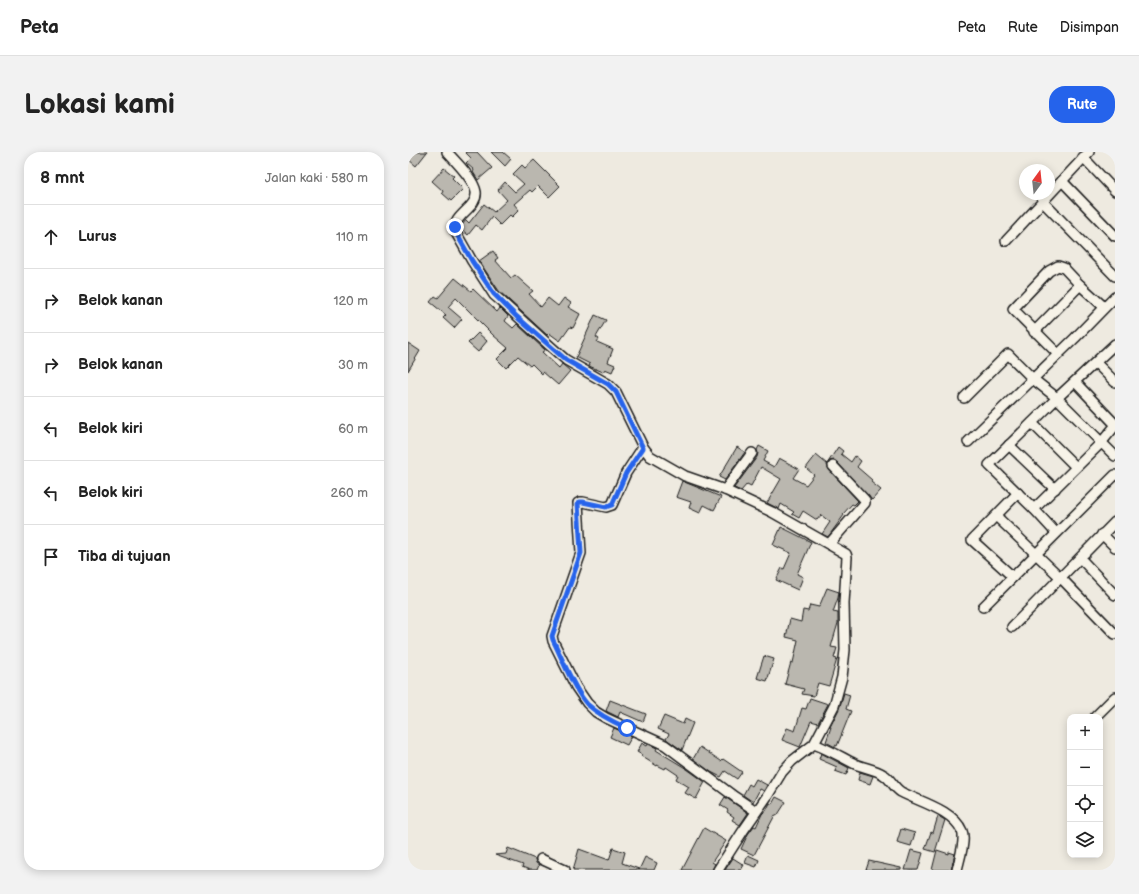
<!DOCTYPE html>
<html lang="id">
<head>
<meta charset="utf-8">
<style>
	:root { --surface:#fff; --page:#f2f2f2; --text:#222; --muted:#767676; --line:#e0e0e0; --accent:#2563eb }
	body { margin:0; font-family:"Balsamiq Sans",sans-serif; background:var(--page); color:var(--text) }
	.controls { position:absolute; right:12px; bottom:12px; display:grid; overflow:hidden; border-radius:8px; box-shadow:0 2px 10px #0003 }
	.controls button { width:36px; height:36px; display:grid; place-items:center; padding:0; border:0; border-bottom:1px solid var(--line); background:var(--surface); color:var(--text); font:20px sans-serif }
	.compass { position:absolute; left:611px; top:12px; width:36px; height:36px; border-radius:50%; background:var(--surface); box-shadow:0 2px 10px #0003; rotate:15deg }
	.stop { position:absolute; width:12px; height:12px; margin:-9px; border:3px solid #2563eb; border-radius:50%; background:#fff }
	.stop.end { background:#2563eb; border-color:#fff; box-shadow:0 1px 4px #0008 }
	.list { margin:0; padding:0; list-style:none }
	h2 { display:flex; justify-content:space-between; align-items:center; height:52px; margin:0; padding:0 16px; font-size:17px }
	h2 small { font-size:13px; font-weight:400; color:var(--muted) }
	.list li { display:grid; grid-template-columns:26px 1fr auto; gap:12px; align-items:center; box-sizing:border-box; height:64px; padding:0 16px; border-top:1px solid var(--line) }
	.list b { display:block; font-size:15px; white-space:nowrap }
	.list em { font-size:13px; font-style:normal; color:var(--muted) }
	.icon { flex:none; width:22px; height:22px; fill:none; stroke:currentColor; stroke-width:2; stroke-linecap:round; stroke-linejoin:round }
	.map { position:relative; flex:none; width:707px; height:718px; overflow:hidden; border-radius:16px }
	header { display:flex; align-items:center; gap:24px; box-sizing:border-box; height:56px; padding:0 20px; background:var(--surface); border-bottom:1px solid var(--line) }
	header strong { font-size:19px }
	nav { display:flex; gap:22px; margin-inline-start:auto; font-size:14px }
	.intro { display:flex; align-items:center; justify-content:space-between; box-sizing:border-box; height:96px; padding:0 24px }
	h1 { margin:0; font-size:28px }
	.button { padding:10px 18px; border-radius:16px; background:var(--accent); color:#fff; font-size:14px; font-weight:700 }
	main { display:flex; gap:24px; padding:0 24px }
	aside { flex:1; background:var(--surface); border-radius:16px; box-shadow:0 2px 10px #0003 }
	.map>svg:first-child { display:block }
	.building { fill:#bab7af; stroke:#1c1c1c }
	.lines { fill:none; stroke-linecap:round; stroke-linejoin:round }
	.minor-casing { stroke:#1c1c1c; stroke-width:12 }
	.minor { stroke:#f7f3e8; stroke-width:9 }
	.route { stroke:#2563eb; stroke-width:5 }
</style>
</head>
<body>
<header>
<strong>Peta</strong>
<nav><a>Peta</a><a>Rute</a><a>Disimpan</a></nav>
</header>
<div class="intro"><h1>Lokasi kami</h1><a class="button">Rute</a></div>
<main>
<aside>
<h2>8 mnt<small>Jalan kaki · 580 m</small></h2>
<ul class="list">
<li><svg class="icon" aria-label="ahead" viewBox="0 0 24 24"><path d="M12 20V5M6 11l6-6 6 6"/></svg><div><b>Lurus</b></div><em>110 m</em></li>
<li><svg class="icon" aria-label="right" viewBox="0 0 24 24"><path d="M7 20v-9h11M14 6l5 5-5 5"/></svg><div><b>Belok kanan</b></div><em>120 m</em></li>
<li><svg class="icon" aria-label="right" viewBox="0 0 24 24"><path d="M7 20v-9h11M14 6l5 5-5 5"/></svg><div><b>Belok kanan</b></div><em>30 m</em></li>
<li><svg class="icon" aria-label="left" viewBox="0 0 24 24"><path d="M17 20v-9H6M10 6l-5 5 5 5"/></svg><div><b>Belok kiri</b></div><em>60 m</em></li>
<li><svg class="icon" aria-label="left" viewBox="0 0 24 24"><path d="M17 20v-9H6M10 6l-5 5 5 5"/></svg><div><b>Belok kiri</b></div><em>260 m</em></li>
<li><svg class="icon" aria-label="arrive" viewBox="0 0 24 24"><path d="M6 21V4h12l-3 4 3 4H6"/></svg><div><b>Tiba di tujuan</b></div></li>
</ul>
</aside>
<div class="map">
<svg width="707" height="718" viewBox="0 0 707 718">
	<rect width="100%" height="100%" fill="#eeeae0"/>
	<filter id="ink" filterUnits="userSpaceOnUse"><feTurbulence type="fractalNoise" baseFrequency=".025" numOctaves="2"/><feDisplacementMap in="SourceGraphic" scale="8" xChannelSelector="R" yChannelSelector="G"/><feConvolveMatrix kernelMatrix="1 2 1 2 8 2 1 2 1" color-interpolation-filters="sRGB"/></filter>
	<g filter="url(#ink)">
		<g class="building">
			<path d="M0 0H19L8 14 0 7Z"/>
			<path d="M57 0H69L84 16 70 28 65 20 66 18 58 11 63 6Z"/>
			<path d="M83 0H95L103 7 97 14Z"/>
			<path d="M126 8 152 34 141 45 130 34 124 40 122 38 106 52 111 58 104 65 102 63 92 73 84 65 74 78 68 73 60 83 53 77 54 73 58 68 61 71 76 52 86 60 99 48 90 38 97 30 107 40 116 32 105 22 114 13 117 16Z"/>
			<path d="M36 16 46 24 44 26 55 37 43 49 34 41 35 39 24 29Z"/>
			<path d="M85 99 90 106 87 108 103 126 107 123 125 139 121 142 133 155 140 146 150 154 156 146 163 151 160 155 172 162 165 176 162 175 152 189 141 181 139 183 91 139 71 109Z"/>
			<path d="M47 126 63 139 65 137 89 160 92 156 100 164 97 169 105 176 109 172 137 198 134 200 151 216 154 212 162 219 150 233 135 220 134 222 124 212 122 214 110 204 98 216 89 207 100 196 85 183 48 146 40 155 54 167 46 176 35 166 38 163 22 150 27 144 30 146Z"/>
			<path d="M187 163 198 168 188 185 191 187 189 190 205 197 200 210 207 213 204 220 197 217 195 220 181 214 182 212 168 205Z"/>
			<path d="M70 181 79 189 70 200 60 191Z"/>
			<path d="M0 191 12 199 0 219Z"/>
			<path d="M351 294 360 299 355 309 366 315 371 306 391 317 385 326 398 333 406 323 398 316 408 303 419 312 430 295 435 299 433 302 443 310 447 304 453 309 449 315 464 328 463 330 473 338 464 348 429 310 426 308 421 309 419 313 421 318 450 349 446 353 444 352 435 362 436 363 420 385 414 382 422 370 413 363 409 368 395 359 391 366 384 362 386 360 373 352 371 357 359 351 373 327 353 315 343 334 339 332 333 339 326 336 349 305 350 301 349 298Z"/>
			<path d="M329 295 337 300 317 328 311 325Z"/>
			<path d="M274 329 313 345 306 358 296 353 292 361 281 356 283 350 268 345Z"/>
			<path d="M373 375 403 390 389 422 395 425 390 438 368 428 374 416 376 417 383 401 365 393Z"/>
			<path d="M419 436 431 440 430 446 425 460 430 461V471L423 495 429 496 426 506 429 507 421 534 410 531 406 544 394 542 396 537 377 532 383 510 385 511 390 488 378 485 382 467 393 470 395 458 400 459 402 453 411 455Z"/>
			<path d="M356 504 366 507 359 529 349 526Z"/>
			<path d="M436 541 442 543 438 557 443 559 429 594 427 593V595L418 590 423 575H422L431 557Z"/>
			<path d="M402 546 420 552 410 571 403 569 392 595 374 588 379 576 387 579 394 556 398 557Z"/>
			<path d="M202 548 238 562 235 570 212 560 210 565 198 559Z"/>
			<path d="M256 564 275 572 277 567 285 571 274 598 258 587 261 582 250 577Z"/>
			<path d="M206 576 224 584 219 593 202 585Z"/>
			<path d="M234 591 239 594 240 592 249 596 248 598 279 617 297 630 288 647 277 641 281 635 268 627 270 623 258 615 257 617 249 613V614L233 604 234 603 229 600Z"/>
			<path d="M292 595 313 609 315 607 334 620 329 627 317 619 313 625 303 620 285 607Z"/>
			<path d="M413 601 441 616 438 623 427 619 429 615 411 607Z"/>
			<path d="M452 620 465 624 462 632 450 628Z"/>
			<path d="M348 627 359 633 356 639 352 637 345 650 335 643 341 632 344 634Z"/>
			<path d="M317 645 340 661 332 673 324 668 326 665 319 660 320 658 312 653Z"/>
			<path d="M368 645 378 650 369 664 367 663 346 703 333 697 340 682 346 674 348 675 354 662 357 659H358L362 651 364 652Z"/>
			<path d="M530 664 537 668 527 700 517 697 523 680 525 681Z"/>
			<path d="M296 676 318 689 304 710 307 712 304 718H274Z"/>
			<path d="M493 677 507 681 503 694 489 690Z"/>
			<path d="M100 696 127 707 128 711 131 713 129 718H122L114 715 115 713 87 703 98 702Z"/>
			<path d="M205 696 217 700 214 711 231 717V718L237 705 249 711 246 718H165L171 697 201 708Z"/>
			<path d="M503 698 515 701 510 718H497Z"/>
			<path d="M529 698 541 702V700L547 702 543 718H524Z"/>
			<path d="M340 703 351 708 348 715 337 711Z"/>
			<path d="M325 706 336 713 333 718H317Z"/>
			<path d="M461 709 493 716V718H458Z"/>
		</g>
		<g class="lines">
			<g class="minor-casing">
				<g id="minor">
					<path d="M39 0C47 9 66 27 68 40 70 56 44 63 47 79L64 109 86 143 94 150 141 193 158 208 200 232 208 240 235 295 242 304 277 324 317 338 364 360 438 402 439 405 436 451 437 498 434 525 426 554 406 592 384 609 374 620 360 643 335 679 310 718"/>
					<path d="M675 5 707 39"/>
					<path d="M654 29 707 84"/>
					<path d="M634 49 707 124"/>
					<path d="M598 89 681 0"/>
					<path d="M626 180 672 133"/>
					<path d="M650 202 605 157 641 119 650 114 656 116 672 133 696 155"/>
					<path d="M688 211 707 230"/>
					<path d="M667 230 707 272"/>
					<path d="M556 246 600 202 625 227 649 246 707 304"/>
					<path d="M624 271 668 315"/>
					<path d="M560 290 667 186 707 145"/>
					<path d="M601 293 647 337"/>
					<path d="M235 295 218 321 204 353 198 355 175 350H172L170 351 173 401 144 484 145 489 168 535 179 551 188 560 198 566 257 593 327 645 348 659"/>
					<path d="M317 338 344 301"/>
					<path d="M626 357 693 291 707 274"/>
					<path d="M588 364 652 425 707 482"/>
					<path d="M648 381 626 357 581 313 649 246 707 192"/>
					<path d="M694 382 707 395"/>
					<path d="M421 392 457 351V348L425 314"/>
					<path d="M672 406 707 443"/>
					<path d="M605 425 564 388 610 341"/>
					<path d="M575 455 707 323"/>
					<path d="M604 475 707 370"/>
					<path d="M687 565 707 545"/>
					<path d="M406 592C422 598 433 605 447 612 456 616 468 617 476 623 483 627 486 636 493 640 512 650 545 658 554 679 558 688 551 708 549 718"/>
					<path d="M133 707 157 718"/>
				</g>
			</g>
			<use href="#minor" class="minor"/>
		</g>
	</g>
	<g class="lines" filter="url(#ink)">
		<path class="route" d="M47 75V79L64 109 86 142 109 165 158 208 200 232 208 240 235 296 218 321 204 353 198 355 175 350H172L170 351 173 401 144 484 145 488C154 506 166 538 179 552 191 563 205 570 219 576"/>
	</g>
</svg>
<div class="controls">
<button>+</button>
<button>−</button>
<button><svg class="icon" aria-label="locate" viewBox="0 0 24 24"><circle cx="12" cy="12" r="6"/><path d="M12 2v4M12 18v4M2 12h4M18 12h4"/></svg></button>
<button><svg class="icon" aria-label="layers" viewBox="0 0 24 24"><path d="M12 4l9 5-9 5-9-5zM3 14l9 5 9-5"/></svg></button>
</div>
<svg class="compass" viewBox="-18 -18 36 36"><path d="M0-13l5 13h-10z" fill="#e53935"/><path d="M0 13l5-13h-10z" fill="#767676"/></svg>
<div class="stop" style="left:219px;top:576px"></div>
<div class="stop end" style="left:47px;top:75px"></div>
</div>
</main>
</body>
</html>
